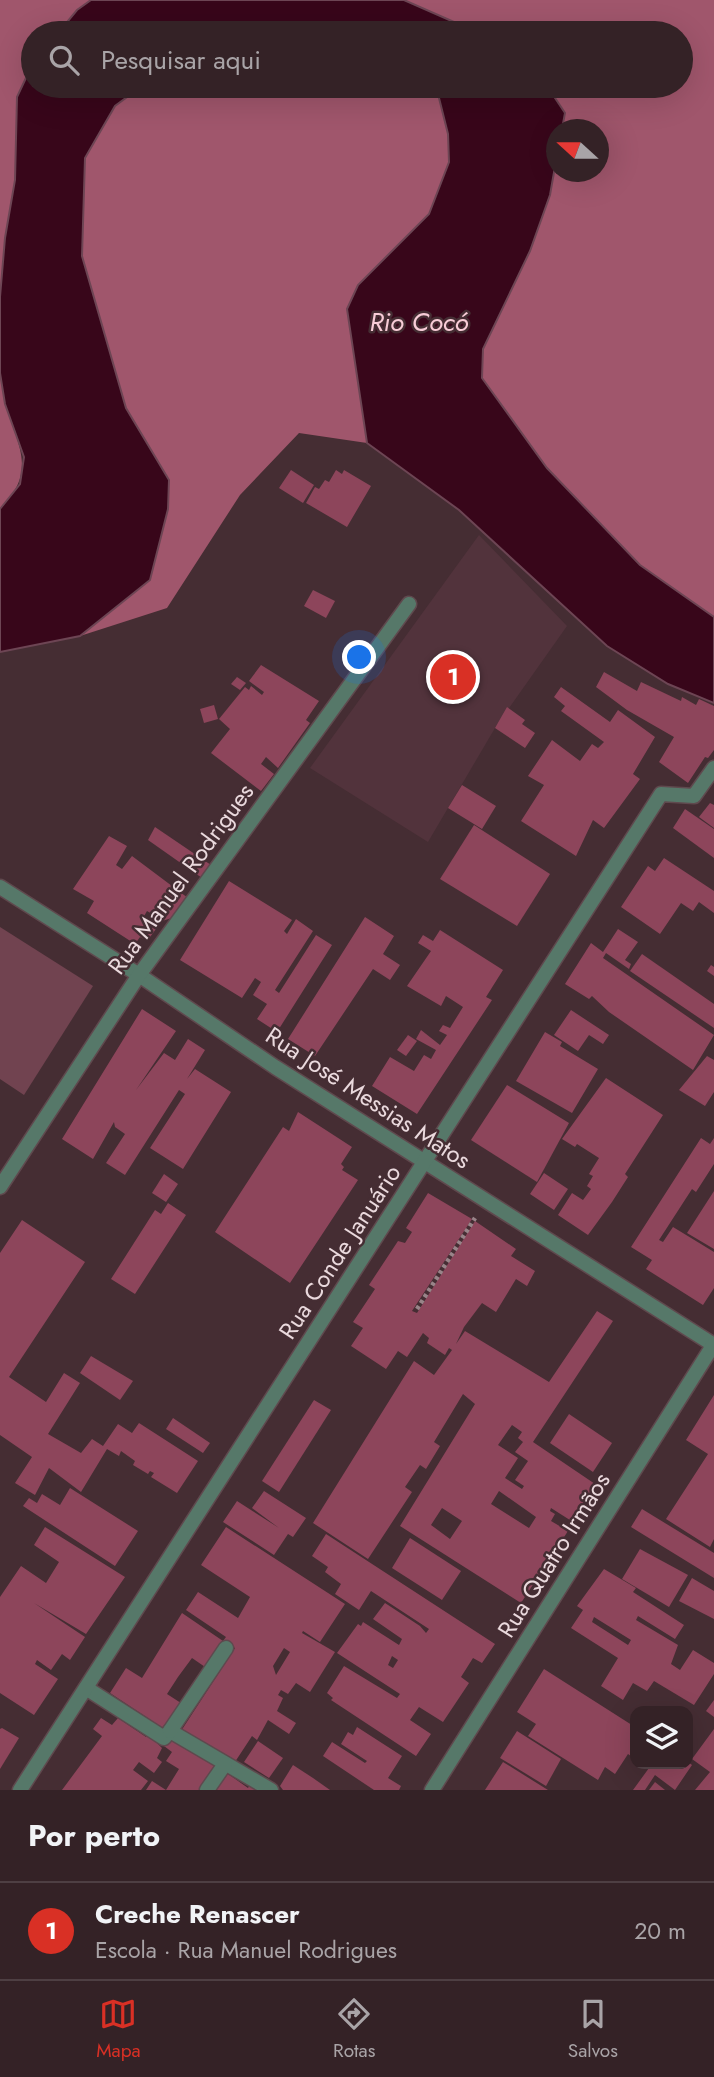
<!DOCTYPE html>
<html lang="pt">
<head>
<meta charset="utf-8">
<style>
	:root { --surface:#342226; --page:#3f2f32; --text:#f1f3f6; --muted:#a9a4a7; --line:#4e3f43; --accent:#d93025 }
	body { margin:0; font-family:Jost,sans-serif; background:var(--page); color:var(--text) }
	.controls { position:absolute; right:21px; bottom:21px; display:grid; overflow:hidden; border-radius:14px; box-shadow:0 7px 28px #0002 }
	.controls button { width:63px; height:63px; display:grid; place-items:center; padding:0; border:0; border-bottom:2px solid var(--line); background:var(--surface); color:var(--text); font:35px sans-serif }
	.compass { position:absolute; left:546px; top:119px; width:63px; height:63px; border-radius:50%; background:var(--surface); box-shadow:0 7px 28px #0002; rotate:291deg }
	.you { position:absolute; left:360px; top:658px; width:24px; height:24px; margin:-18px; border:5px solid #fff; border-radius:50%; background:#1a73e8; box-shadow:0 0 0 10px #1a73e833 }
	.badge { display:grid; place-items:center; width:46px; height:46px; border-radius:50%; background:var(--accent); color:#fff; font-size:23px; font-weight:700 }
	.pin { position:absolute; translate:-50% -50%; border:4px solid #fff; box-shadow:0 2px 7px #0006 }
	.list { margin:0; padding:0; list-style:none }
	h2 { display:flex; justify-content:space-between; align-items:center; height:91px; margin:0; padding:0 28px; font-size:30px }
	h2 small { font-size:23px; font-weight:400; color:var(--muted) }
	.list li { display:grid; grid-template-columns:46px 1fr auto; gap:21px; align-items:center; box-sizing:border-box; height:98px; padding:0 28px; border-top:2px solid var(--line) }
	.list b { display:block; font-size:26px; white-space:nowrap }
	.list p { margin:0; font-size:23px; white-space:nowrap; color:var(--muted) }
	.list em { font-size:23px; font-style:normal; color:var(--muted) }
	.icon { flex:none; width:38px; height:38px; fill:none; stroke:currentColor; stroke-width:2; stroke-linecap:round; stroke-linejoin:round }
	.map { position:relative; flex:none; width:714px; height:1790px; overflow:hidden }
	.search { position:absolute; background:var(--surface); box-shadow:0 7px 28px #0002; left:21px; right:21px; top:21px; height:77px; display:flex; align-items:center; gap:18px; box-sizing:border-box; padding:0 24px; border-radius:38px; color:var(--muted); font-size:26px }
	.sheet { height:189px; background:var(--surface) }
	nav { display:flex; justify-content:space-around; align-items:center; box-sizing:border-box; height:98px; border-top:2px solid var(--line); background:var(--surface); font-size:19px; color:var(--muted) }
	nav a { display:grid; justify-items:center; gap:4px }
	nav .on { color:var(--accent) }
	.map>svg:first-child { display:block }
	.built { fill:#52333c }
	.green { fill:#714350 }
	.forest { fill:#a0566c }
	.water { fill:#38061a; stroke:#6d4554; stroke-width:2 }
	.building { fill:#8d455b; fill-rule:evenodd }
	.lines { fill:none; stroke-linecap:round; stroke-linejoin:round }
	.service-casing { stroke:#5f494e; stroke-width:17 }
	.minor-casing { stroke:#5f494e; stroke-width:17 }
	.path { stroke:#998489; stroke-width:4.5; stroke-dasharray:3.5 3.5; stroke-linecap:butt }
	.service { stroke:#567869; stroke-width:14 }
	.minor { stroke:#567869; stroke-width:14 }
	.labels { text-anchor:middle; stroke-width:5; stroke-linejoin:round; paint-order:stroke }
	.street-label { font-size:24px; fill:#ead9dd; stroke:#452d33 }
	.water-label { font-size:26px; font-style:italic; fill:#f8ccd7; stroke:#452d33 }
</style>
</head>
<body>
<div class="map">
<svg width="714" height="1790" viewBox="0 0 714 1790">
	<rect width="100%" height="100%" fill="#452d33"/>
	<path class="built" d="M479 535 567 626 495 728 428 842 310 768Z"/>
	<path class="green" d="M0 927 93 986 24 1095 0 1079Z"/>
	<g class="forest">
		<path d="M0 0H91L77 10 58 33H33V63L17 97 15 180 5 238 0 297Z"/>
		<path d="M404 0H714V617L640 565 547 468 482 378 483 349 530 251 550 195 556 161V172H598V130L562 129 565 113 547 86H681V33H479Z"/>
		<path d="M142 86H436L448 134 449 162 429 214 358 285 347 309 367 443 299 433 240 495 167 608 80 636 150 580 168 509V480L126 408 82 256 85 158 115 106Z"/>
		<path d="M0 373C2 384 3 396 6 406 19 448 37 472 0 509Z"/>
	</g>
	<g class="water">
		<path d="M91 0H404L479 33H327L308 27 274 33H58L77 10Z"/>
		<path d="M33 63V86H142L115 106 85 158 82 256 126 408 169 480 168 509 150 580 80 636 0 652V509L20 484 24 457 5 404 0 373V297L5 238 15 180 17 97Z"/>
		<path d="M436 86H547L565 113 562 129 556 130V161L550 195 530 251 483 349 482 378 547 468 640 565 714 617V703L668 684 607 646 459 510 367 443 347 309 358 285 429 214 449 162 448 134Z"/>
	</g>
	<g class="building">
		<path d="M291 470 314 485 303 503 279 488Z"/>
		<path d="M336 470 342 474 344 470 371 486 347 527 306 503 315 487 319 489 325 480 329 482Z"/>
		<path d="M313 590 335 601 326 618 304 606Z"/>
		<path d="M261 665 319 701 306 720 310 723 278 768 266 757 261 764 274 774 261 791 211 753 230 729 219 719 245 687 249 690 251 686 262 695 264 692 249 681Z"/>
		<path d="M604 672 637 691 641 682 681 701 682 697 696 705 699 699 714 706V750L708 758 705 757 688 783 659 762 674 737 627 710 596 687Z"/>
		<path d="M237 677 246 683 240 690 231 684Z"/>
		<path d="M561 687 610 722 618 710 655 737 633 774 640 779 604 828 593 820 576 856 521 821 544 785 528 776 552 740 580 761 592 744 598 748 604 742 561 711 565 706 554 697Z"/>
		<path d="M214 705 218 719 204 723 200 709Z"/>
		<path d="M507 707 525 720 522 724 535 733 525 748 495 728Z"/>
		<path d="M462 785 496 806 482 829 448 808Z"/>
		<path d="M710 803 714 805V828L699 817Z"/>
		<path d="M685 809 714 829V858L673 828Z"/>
		<path d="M474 825 550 874 517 926 440 879Z"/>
		<path d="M155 827 211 865 202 878 148 840Z"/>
		<path d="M109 836 127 846 116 865 122 869 132 856 188 898 175 917 162 921 147 941 140 937 135 944 87 913 94 901 73 889ZM147 911 152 914 147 921 143 918Z"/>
		<path d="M664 858 714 891V913L699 902 693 911 681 903 660 934 621 907 648 866 655 871Z"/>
		<path d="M229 881 292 920 284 931 287 934 296 919 313 931 275 990 279 993 316 935 332 945 277 1032 257 1019 267 1004 253 995 261 982 255 978 242 998 180 960Z"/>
		<path d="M365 917 394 936 383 954 400 965 390 980 373 969 315 1056 288 1039Z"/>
		<path d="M618 929 638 942 625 960 631 964 629 969 606 953 603 958 714 1035 693 1070 609 1012 592 996 589 999 565 984 591 943 603 952Z"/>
		<path d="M440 930 503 970 486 997 492 1000 417 1114 372 1086 390 1057 414 1071 424 1055 431 1059 436 1050 416 1039 421 1030 440 1045 447 1035 439 1031 443 1025 450 1028 463 1007 446 996 441 1006 407 986 431 951 418 943 423 935 433 941Z"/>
		<path d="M642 954 714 1004V1028L630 971Z"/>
		<path d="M711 965 714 967V976L707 971Z"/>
		<path d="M142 1009 176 1031 136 1090 164 1053 175 1060 188 1039 205 1050 187 1079 195 1069 231 1092 183 1169 150 1148 185 1094 179 1090 125 1175 106 1163 125 1134 115 1127 114 1122 93 1159 62 1139Z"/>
		<path d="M571 1010 609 1035 603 1044 589 1035 578 1051 554 1035Z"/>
		<path d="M545 1032 562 1042 560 1046 598 1069 572 1113 516 1081Z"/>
		<path d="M408 1035 417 1041 406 1056 397 1050Z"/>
		<path d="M707 1056 714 1060V1092L705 1106 679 1090Z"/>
		<path d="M606 1078 663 1115 625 1174 628 1177 612 1202 588 1235 558 1215 572 1193 583 1200 591 1189 587 1186 593 1176 589 1174 599 1158 577 1144 575 1147 562 1139Z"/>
		<path d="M507 1085 569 1123 537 1182 471 1140Z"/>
		<path d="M298 1112 352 1147 341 1164 344 1167 342 1170 358 1180 290 1283 215 1232 283 1127 289 1131Z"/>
		<path d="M701 1138 710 1144 714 1138V1164L696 1192 692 1189 659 1240 663 1242 673 1227 714 1252V1288L703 1305 646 1269 652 1260 631 1247Z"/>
		<path d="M544 1173 568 1189 554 1210 530 1194Z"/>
		<path d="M164 1174 178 1184 166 1202 152 1193Z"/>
		<path d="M714 1191V1249L687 1233Z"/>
		<path d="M428 1193 472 1219 412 1311 417 1313 475 1221 516 1249 511 1256 535 1271 527 1286 516 1279 496 1312 482 1303 464 1327 456 1344 465 1331 549 1382 597 1311 613 1321 533 1442 598 1486 573 1522 551 1508 550 1511 555 1514 551 1521 568 1531 521 1603 400 1526 475 1404 463 1394 434 1442 440 1446 426 1469 420 1465 405 1487 412 1492 368 1559 313 1523 414 1361 434 1375 452 1350 449 1348 445 1355 427 1343 429 1338 423 1333 407 1357 398 1351 386 1369 351 1346 363 1328 353 1322 375 1289 369 1285 398 1241 405 1243 412 1232 406 1228ZM512 1425 522 1432 518 1438 523 1442 515 1452 528 1461 515 1480 524 1486 522 1489 505 1478 518 1458 498 1445ZM499 1491 536 1517 529 1528 491 1504ZM442 1508 462 1521 450 1539 431 1525Z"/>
		<path d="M168 1203 186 1215 135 1294 111 1279 155 1210 161 1214Z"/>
		<path d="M22 1220 85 1262 9 1377 46 1402 64 1373 80 1383 48 1434 81 1453 92 1439 103 1446 118 1424 132 1433 139 1423 198 1461 177 1493 151 1477 154 1473 150 1471 148 1474 133 1465 135 1461 121 1451 119 1456 107 1449 81 1492 49 1468 35 1495 15 1483 32 1457 0 1435V1253Z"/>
		<path d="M91 1356 133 1381 120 1400 80 1373Z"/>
		<path d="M714 1395V1539L710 1547 666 1519 708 1454 686 1440Z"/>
		<path d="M314 1400 331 1410 279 1492 262 1481Z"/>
		<path d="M569 1414 612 1443 593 1472 550 1443Z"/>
		<path d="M173 1418 210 1443 203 1453 166 1429Z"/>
		<path d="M70 1488 138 1531 115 1566 23 1506 29 1498 37 1503 42 1494 60 1505Z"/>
		<path d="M264 1491 306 1518 293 1537 288 1534 274 1555 223 1522 237 1501 279 1528 252 1508Z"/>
		<path d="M642 1509 714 1553V1578L631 1527Z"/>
		<path d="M45 1527 125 1577 86 1634 34 1603 85 1637 70 1660 62 1654 51 1670 37 1660 35 1664 58 1679 34 1715 0 1693V1597L21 1566 46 1583 59 1562 34 1545Z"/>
		<path d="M226 1527 345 1604 320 1642 303 1631 302 1633 335 1652 310 1692 296 1683 288 1694 281 1690 278 1695 283 1698 277 1711 296 1723 289 1734 268 1720 257 1740 252 1736 233 1765 181 1731 235 1648 225 1642 208 1669 192 1658 178 1677 167 1694 184 1705 167 1731 110 1693 126 1668 142 1678 182 1613 223 1641 226 1637 186 1610 198 1592 238 1618 250 1597 201 1565ZM284 1648 290 1652 276 1675 273 1666Z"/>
		<path d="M326 1534 495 1644 482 1663 473 1658 461 1677 469 1683 443 1722 419 1707 410 1720 431 1734 416 1756 331 1700 333 1698 327 1693 344 1666 397 1698 400 1694 337 1653 358 1624 361 1626 363 1622 399 1645 402 1639 373 1619 385 1603 420 1626 426 1633 429 1629 371 1591 359 1610 335 1594 341 1584 325 1572 328 1567 312 1556ZM392 1656 398 1660 393 1668 388 1665Z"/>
		<path d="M410 1538 461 1571 442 1600 392 1568Z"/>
		<path d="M640 1549 688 1575 669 1607 622 1579Z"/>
		<path d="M604 1569 636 1588 633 1592 684 1625 675 1639 638 1616 636 1620 678 1645 671 1664 680 1670 693 1650 714 1663V1674L694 1705 654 1681 647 1691 633 1683 623 1700 601 1686 618 1658 571 1628 583 1610 577 1606ZM594 1617 631 1640 628 1645 592 1622Z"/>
		<path d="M692 1578 714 1591V1619L679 1601Z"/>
		<path d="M544 1669 635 1727V1759L628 1754 615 1774 605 1767 598 1780 528 1736 536 1724 517 1712Z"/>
		<path d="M714 1700V1717L706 1711Z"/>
		<path d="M101 1718 112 1725 118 1718 146 1737 148 1734 162 1748 157 1758 162 1762 154 1773 139 1762 133 1770 148 1781 141 1790H62L102 1736 93 1729Z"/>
		<path d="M357 1727 402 1756 388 1778 401 1786 399 1790H374L323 1756 332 1742 365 1763 367 1761 341 1744 348 1732 353 1735Z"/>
		<path d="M2 1728 19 1738 0 1769V1729Z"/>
		<path d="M714 1729V1790H695L710 1772 692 1759Z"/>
		<path d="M517 1731 561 1759 546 1786 500 1758Z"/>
		<path d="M170 1737 218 1768 203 1790H146L152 1781 166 1790 179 1769 166 1761 172 1752 164 1746Z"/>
		<path d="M258 1741 283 1758 269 1778 244 1762Z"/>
		<path d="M503 1762 548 1790H485Z"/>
		<path d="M688 1762 692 1765 675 1790 655 1775 645 1790H633L649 1768 642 1764Z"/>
		<path d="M293 1765 313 1778 330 1790H283L280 1786Z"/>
		<path d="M224 1771 248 1788 250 1785 258 1790H212Z"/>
		<path d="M655 1782 665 1790H649Z"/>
	</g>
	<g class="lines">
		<g class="service-casing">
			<g id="service">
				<path d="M86 1688 164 1738 170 1731 271 1790"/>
				<path d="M170 1731 226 1648"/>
				<path d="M207 1790 225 1764"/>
			</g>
		</g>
		<g class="minor-casing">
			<g id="minor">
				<path d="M0 887 139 975 275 1067 714 1345"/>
				<path d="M0 1187 139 975 409 604"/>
				<path d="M20 1790 661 794 694 796 714 768"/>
				<path d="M432 1790 714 1344"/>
			</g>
		</g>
		<path class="path" d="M417 1309 475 1218"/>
		<use href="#service" class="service"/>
		<use href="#minor" class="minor"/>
	</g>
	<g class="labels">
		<g class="street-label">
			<text transform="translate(181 879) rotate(-54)" y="8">Rua Manuel Rodrigues</text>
			<text transform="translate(368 1098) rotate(33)" y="8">Rua José Messias Matos</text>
			<text transform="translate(340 1252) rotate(-57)" y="8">Rua Conde Januário</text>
			<text transform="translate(554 1555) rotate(-58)" y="8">Rua Quatro Irmãos</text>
		</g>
		<g class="water-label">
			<text x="419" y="331">Rio Cocó</text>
		</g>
	</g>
</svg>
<div class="controls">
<button><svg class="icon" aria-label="layers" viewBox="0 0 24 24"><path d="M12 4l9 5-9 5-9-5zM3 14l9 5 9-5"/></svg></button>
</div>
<svg class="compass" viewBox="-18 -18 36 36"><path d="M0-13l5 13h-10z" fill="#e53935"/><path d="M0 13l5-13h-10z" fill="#a9a4a7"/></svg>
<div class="you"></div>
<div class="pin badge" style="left:453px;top:677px">1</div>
<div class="search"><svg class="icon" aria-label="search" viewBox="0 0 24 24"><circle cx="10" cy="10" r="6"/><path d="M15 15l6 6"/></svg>Pesquisar aqui</div>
</div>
<section class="sheet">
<h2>Por perto<small></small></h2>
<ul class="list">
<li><span class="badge">1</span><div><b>Creche Renascer</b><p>Escola · Rua Manuel Rodrigues</p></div><em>20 m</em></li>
</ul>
</section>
<nav>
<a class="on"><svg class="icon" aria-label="map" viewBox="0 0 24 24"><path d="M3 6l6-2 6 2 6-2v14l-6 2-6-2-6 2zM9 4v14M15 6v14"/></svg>Mapa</a>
<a><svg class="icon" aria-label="directions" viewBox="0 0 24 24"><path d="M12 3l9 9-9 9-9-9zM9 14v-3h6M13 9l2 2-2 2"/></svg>Rotas</a>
<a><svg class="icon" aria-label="saved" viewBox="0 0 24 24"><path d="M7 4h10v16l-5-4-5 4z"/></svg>Salvos</a>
</nav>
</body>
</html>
